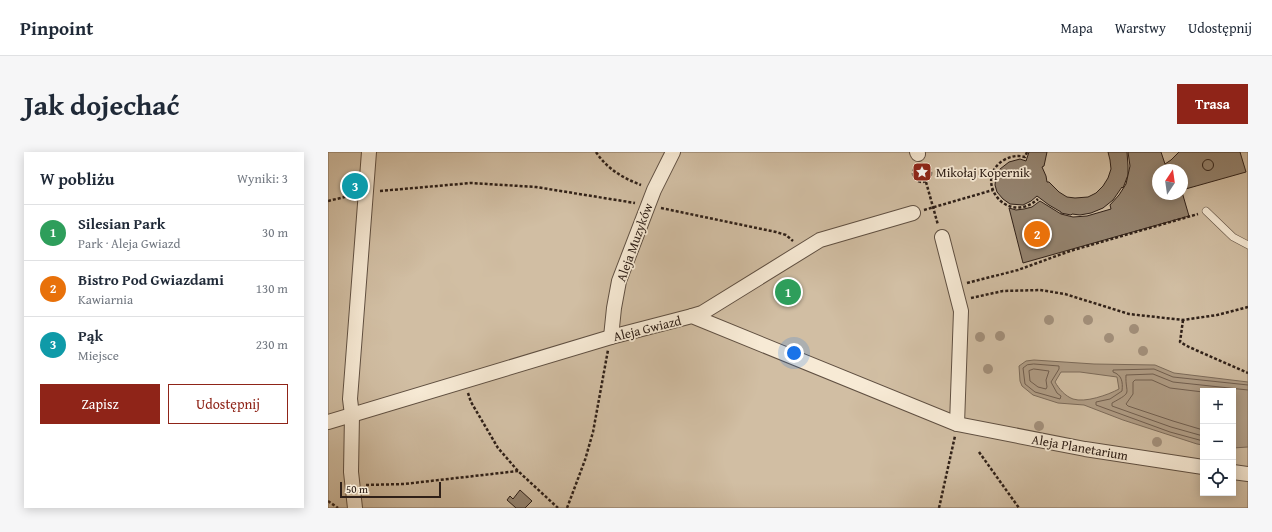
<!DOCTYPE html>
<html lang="pl">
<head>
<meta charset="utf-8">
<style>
	:root { --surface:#fff; --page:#f6f6f7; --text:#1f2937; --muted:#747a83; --line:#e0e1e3; --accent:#8f2418 }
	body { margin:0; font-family:"Gentium Book Plus",serif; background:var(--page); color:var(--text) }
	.controls { position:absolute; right:12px; bottom:12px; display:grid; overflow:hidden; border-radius:0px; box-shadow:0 2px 10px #0003 }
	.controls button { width:36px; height:36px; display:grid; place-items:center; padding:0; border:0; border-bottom:1px solid var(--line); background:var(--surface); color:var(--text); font:20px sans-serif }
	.compass { position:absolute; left:824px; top:12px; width:36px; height:36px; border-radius:50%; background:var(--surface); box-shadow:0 2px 10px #0003; rotate:13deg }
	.scale { position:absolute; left:12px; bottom:10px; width:101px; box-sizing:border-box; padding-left:4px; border:2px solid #2f2018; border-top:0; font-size:11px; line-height:14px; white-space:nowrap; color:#2f2018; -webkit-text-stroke:3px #f7ead5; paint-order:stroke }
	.you { position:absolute; left:466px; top:201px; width:14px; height:14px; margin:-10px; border:3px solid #fff; border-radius:50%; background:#1a73e8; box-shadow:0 0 0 6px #1a73e833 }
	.badge { display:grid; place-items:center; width:26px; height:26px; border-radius:50%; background:var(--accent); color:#fff; font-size:13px; font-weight:700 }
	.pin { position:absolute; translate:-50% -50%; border:2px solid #fff; box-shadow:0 1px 4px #0006 }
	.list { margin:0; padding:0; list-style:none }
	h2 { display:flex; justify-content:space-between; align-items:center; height:52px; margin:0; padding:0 16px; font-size:17px }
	h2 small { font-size:13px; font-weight:400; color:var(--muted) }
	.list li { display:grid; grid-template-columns:26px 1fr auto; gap:12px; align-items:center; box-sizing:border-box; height:56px; padding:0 16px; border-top:1px solid var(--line) }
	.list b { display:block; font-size:15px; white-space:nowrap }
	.list p { margin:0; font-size:13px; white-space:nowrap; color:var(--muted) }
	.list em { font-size:13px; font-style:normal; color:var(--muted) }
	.actions { display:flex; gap:8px; padding:12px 16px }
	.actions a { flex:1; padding:9px 0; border:1px solid var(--accent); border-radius:0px; text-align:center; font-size:14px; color:var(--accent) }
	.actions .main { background:var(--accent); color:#fff }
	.icon { flex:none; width:22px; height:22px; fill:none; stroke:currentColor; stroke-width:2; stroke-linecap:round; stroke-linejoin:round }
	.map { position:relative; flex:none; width:920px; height:356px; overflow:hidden; border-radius:0px }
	header { display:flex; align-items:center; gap:24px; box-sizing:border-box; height:56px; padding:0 20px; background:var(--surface); border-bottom:1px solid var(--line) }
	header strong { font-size:19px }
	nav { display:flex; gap:22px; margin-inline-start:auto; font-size:14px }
	.intro { display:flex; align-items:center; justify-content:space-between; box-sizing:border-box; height:96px; padding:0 24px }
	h1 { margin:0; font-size:28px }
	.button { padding:10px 18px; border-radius:0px; background:var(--accent); color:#fff; font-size:14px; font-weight:700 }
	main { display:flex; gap:24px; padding:0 24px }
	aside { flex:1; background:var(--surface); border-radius:0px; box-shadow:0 2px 10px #0003 }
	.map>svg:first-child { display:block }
	.green { fill:#d1bea3; stroke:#806f5e; fill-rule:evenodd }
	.water { fill:#b09d86; stroke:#7c6b5a; fill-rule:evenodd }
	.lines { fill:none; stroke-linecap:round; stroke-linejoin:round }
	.shore { stroke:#705e4f; stroke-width:1 }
	.building { fill:#94836f; stroke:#2f2018 }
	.lane-casing { stroke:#605042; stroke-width:8 }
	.street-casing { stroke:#605042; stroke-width:16 }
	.path { stroke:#2f2018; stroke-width:2.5; stroke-dasharray:3 2; stroke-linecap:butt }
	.lane { stroke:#f7ead5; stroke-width:7 }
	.street { stroke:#f7ead5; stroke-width:14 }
	.tree { fill:#a28f7a }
	.labels { text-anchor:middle; stroke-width:3.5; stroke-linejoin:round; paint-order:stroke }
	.poi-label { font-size:13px; fill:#2f2018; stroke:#f7ead5; text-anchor:start }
	.street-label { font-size:13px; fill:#2f2018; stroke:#f7ead5 }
</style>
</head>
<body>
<header>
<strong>Pinpoint</strong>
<nav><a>Mapa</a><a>Warstwy</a><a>Udostępnij</a></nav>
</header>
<div class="intro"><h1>Jak dojechać</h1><a class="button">Trasa</a></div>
<main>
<aside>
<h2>W pobliżu<small>Wyniki: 3</small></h2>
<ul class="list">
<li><span class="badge" style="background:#2e9e5b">1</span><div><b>Silesian Park</b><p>Park · Aleja Gwiazd</p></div><em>30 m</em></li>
<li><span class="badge" style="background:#e8710a">2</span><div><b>Bistro Pod Gwiazdami</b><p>Kawiarnia</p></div><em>130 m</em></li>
<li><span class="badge" style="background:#0f9aa8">3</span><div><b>Pąk</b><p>Miejsce</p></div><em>230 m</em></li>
</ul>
<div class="actions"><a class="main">Zapisz</a><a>Udostępnij</a></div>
</aside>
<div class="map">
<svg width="920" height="356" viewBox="0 0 920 356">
	<rect width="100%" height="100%" fill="#f2debf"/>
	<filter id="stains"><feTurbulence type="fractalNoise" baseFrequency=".005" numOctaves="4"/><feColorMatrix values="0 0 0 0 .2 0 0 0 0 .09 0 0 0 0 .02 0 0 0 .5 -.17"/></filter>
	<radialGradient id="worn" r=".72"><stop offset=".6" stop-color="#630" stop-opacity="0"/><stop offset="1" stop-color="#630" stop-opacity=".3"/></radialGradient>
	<path class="green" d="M0 0H920V356H0ZM830 18H854V42H830ZM875 239H905V341H875Z"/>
	<path class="water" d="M706 208 766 212 827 213 846 221 920 230V295L905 296V239H875V293L869 292 795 268 756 253 730 251 705 243 694 234 692 229 691 214 698 209ZM733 220H752L789 225 791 237C780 243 757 251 745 247 737 244 731 237 727 230Z"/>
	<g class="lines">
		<g class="shore">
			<path d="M706 212 731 214V217L723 230 729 241 733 244 732 247 707 240 697 232 695 216 699 213Z"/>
			<path d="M706 217 721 219 718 228 719 235 718 237 710 235 702 229 701 219Z"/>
			<path d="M875 240 842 236 824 228H807L805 230V242L798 252 800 254 845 269 875 278"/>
			<path d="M875 284 843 275 784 254V251C806 239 797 243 798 223L825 222 845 230 920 238"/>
			<path d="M875 289 842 280 768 253V250L782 247 794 239C795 230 794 223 785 220V218L826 217 845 225 920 233"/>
		</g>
	</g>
	<g class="building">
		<path d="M701 0H719L716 14 714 15 718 24 719 30H721L731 40 739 45 747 46 760 45 768 41 775 34 780 26 783 17 782 8 780 0H799L800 14V23L795 36 794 35 785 48 775 56 763 61 752 63 744 62 743 63 733 61V60L721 53 709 44 703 49 695 53 682 52 675 47 669 40 667 33 668 24 672 17 681 10 692 7 698 9Z"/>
		<path d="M800 0H833L837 12 843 8 851 0H912L918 20 854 38V18H830V42H854V40L861 64 695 111 681 56 688 58 696 57 704 55 712 49 733 62 745 65 759 64 783 57 782 53 791 43 798 32 802 14Z"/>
		<circle cx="880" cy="13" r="5.5"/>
		<path d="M192 338 204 349 197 356H188L179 348 182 344 185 347Z"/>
	</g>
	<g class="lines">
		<g class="lane-casing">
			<path id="lane" d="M878 59 905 85 920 93"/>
		</g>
		<g class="street-casing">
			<g id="street">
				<path d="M589 0 590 2"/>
				<path d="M614 85 633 159 629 272"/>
				<path d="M364 164 374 161 492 88 585 61"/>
				<path d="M283 185 286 156 291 129 326 38 345 0"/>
				<path d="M0 270 283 185 364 164 629 272 757 297 875 315"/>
				<path d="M905 320 920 322"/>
				<path d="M27 356 23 320 24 263 22 247 41 0"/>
			</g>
		</g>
		<g class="path">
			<path d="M268 0C279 17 295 26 313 33"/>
			<path d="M699 0 697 5C690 3 683 4 676 8 644 27 678 75 710 47"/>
			<circle cx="594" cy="21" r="9"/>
			<path d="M598 30 610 73"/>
			<path d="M52 39 143 31 208 35 307 51"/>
			<path d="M0 49 25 43"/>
			<path d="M333 56 448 80 458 83 465 89"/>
			<path d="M596 58 665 38"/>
			<path d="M639 131 690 118 742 99 870 62"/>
			<path d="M643 146 675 139 712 138 737 142 801 162 855 168 889 163 920 155"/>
			<path d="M855 168 852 190 861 195 920 221"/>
			<path d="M140 241 143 250 170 296 190 319 230 356"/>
			<path d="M651 300 691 356"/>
			<path d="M38 333 76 332 190 319"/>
			<path d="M0 349 10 356"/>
			<path d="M239 356 257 308 265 280 280 198"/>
			<path d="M611 356 627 284"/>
		</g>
		<use href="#lane" class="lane"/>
		<use href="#street" class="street"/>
	</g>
	<g class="tree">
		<circle cx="721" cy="168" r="5"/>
		<circle cx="760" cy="168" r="5"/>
		<circle cx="806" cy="177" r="5"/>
		<circle cx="672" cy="184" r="5"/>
		<circle cx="652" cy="185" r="5"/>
		<circle cx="781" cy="186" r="5"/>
		<circle cx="815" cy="199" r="5"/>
		<circle cx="660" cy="217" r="5"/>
		<circle cx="711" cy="274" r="5"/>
		<circle cx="829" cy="290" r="5"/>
	</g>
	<defs>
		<g id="sight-square" transform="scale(1)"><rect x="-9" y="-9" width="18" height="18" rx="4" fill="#8f2418" stroke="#f7ead5"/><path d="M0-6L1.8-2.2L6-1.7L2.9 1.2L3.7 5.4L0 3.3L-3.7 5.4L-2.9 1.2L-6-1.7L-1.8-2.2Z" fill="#fff"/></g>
	</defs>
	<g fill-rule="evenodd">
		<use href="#sight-square" x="594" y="20"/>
	</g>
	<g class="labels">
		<g class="poi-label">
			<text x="608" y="25">Mikołaj Kopernik</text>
		</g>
		<g class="street-label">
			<text transform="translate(306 90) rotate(-70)" y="5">Aleja Muzyków</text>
			<text transform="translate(319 176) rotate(-14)" y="5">Aleja Gwiazd</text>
			<text transform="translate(752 295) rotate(10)" y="5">Aleja Planetarium</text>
		</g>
	</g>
	<rect width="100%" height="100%" filter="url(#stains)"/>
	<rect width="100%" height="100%" fill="url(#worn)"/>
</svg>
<div class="controls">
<button>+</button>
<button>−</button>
<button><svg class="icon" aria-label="locate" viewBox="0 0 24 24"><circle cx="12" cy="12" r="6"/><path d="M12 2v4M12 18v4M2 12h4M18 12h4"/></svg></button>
</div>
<svg class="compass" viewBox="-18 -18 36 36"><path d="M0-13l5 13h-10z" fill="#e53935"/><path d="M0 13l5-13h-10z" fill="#747a83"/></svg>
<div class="scale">50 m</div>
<div class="you"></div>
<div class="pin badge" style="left:460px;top:140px;background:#2e9e5b">1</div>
<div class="pin badge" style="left:709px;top:82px;background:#e8710a">2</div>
<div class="pin badge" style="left:27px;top:34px;background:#0f9aa8">3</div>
</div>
</main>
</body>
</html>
